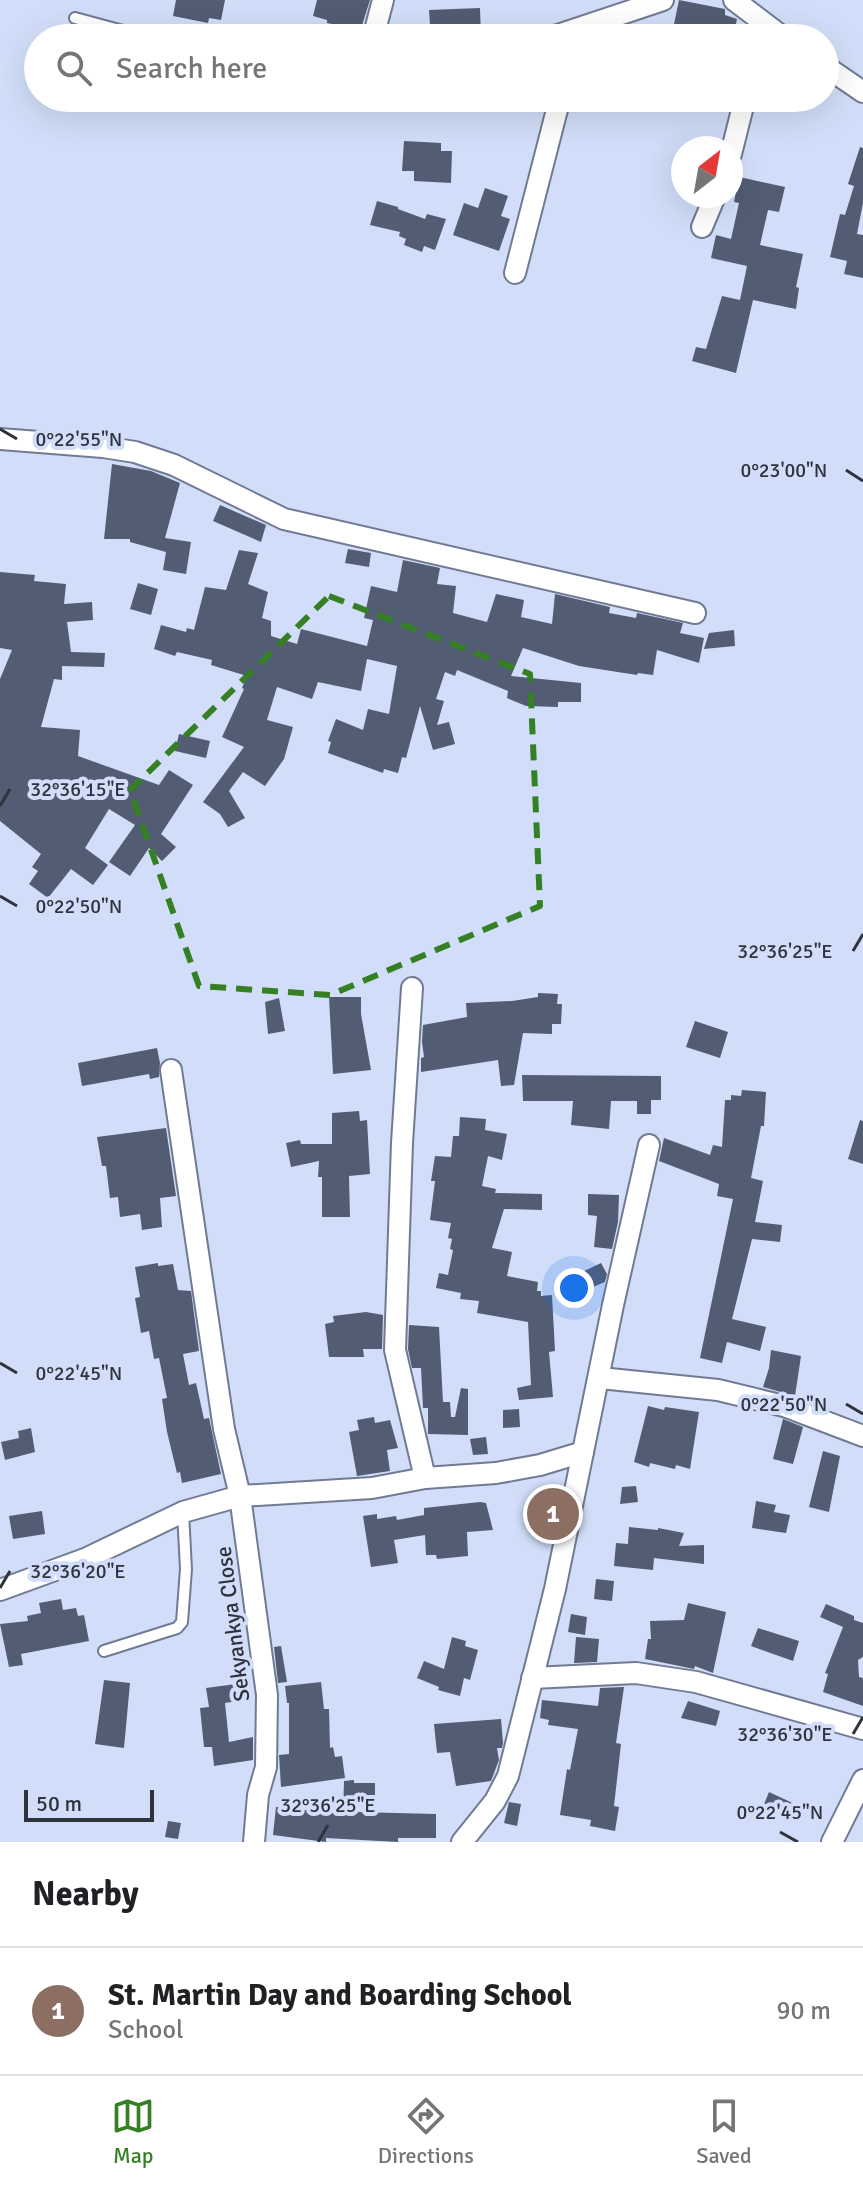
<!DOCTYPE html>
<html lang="en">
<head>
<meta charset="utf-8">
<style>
	:root { --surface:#fff; --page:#f2f2f2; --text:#202124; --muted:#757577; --line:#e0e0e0; --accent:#357f25 }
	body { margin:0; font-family:Signika,sans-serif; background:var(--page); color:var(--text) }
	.compass { position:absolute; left:671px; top:136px; width:72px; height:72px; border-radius:50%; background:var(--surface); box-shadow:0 8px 32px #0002; rotate:31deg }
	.scale { position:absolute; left:24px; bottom:20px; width:130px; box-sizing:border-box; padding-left:8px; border:4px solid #2f333e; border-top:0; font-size:22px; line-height:28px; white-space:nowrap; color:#2f333e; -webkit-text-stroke:6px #d2def9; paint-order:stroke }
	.you { position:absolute; left:574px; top:1288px; width:28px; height:28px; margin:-20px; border:6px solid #fff; border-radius:50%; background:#1a73e8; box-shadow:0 0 0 12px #1a73e833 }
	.badge { display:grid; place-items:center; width:52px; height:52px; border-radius:50%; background:var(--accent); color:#fff; font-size:26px; font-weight:700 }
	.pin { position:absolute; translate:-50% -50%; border:4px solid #fff; box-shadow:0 2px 8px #0006 }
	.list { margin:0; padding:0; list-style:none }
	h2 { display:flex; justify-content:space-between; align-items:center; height:104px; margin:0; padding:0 32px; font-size:34px }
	h2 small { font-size:26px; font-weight:400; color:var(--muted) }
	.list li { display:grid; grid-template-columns:52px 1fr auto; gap:24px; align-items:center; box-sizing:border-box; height:128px; padding:0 32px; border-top:2px solid var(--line) }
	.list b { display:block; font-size:30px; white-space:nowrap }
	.list p { margin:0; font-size:26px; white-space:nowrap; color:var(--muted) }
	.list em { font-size:26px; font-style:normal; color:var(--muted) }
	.icon { flex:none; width:44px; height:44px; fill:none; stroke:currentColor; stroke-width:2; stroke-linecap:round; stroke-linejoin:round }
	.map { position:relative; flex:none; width:863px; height:1842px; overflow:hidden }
	.search { position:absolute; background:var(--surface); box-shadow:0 8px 32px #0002; left:24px; right:24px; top:24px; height:88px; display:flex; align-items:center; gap:20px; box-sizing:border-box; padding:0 28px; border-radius:44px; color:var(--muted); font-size:30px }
	.sheet { height:232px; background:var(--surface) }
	nav { display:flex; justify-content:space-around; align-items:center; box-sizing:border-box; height:112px; border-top:2px solid var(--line); background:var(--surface); font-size:22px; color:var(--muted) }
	nav a { display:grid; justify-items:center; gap:4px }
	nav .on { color:var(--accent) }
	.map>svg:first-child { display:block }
	.building { fill:#525c73 }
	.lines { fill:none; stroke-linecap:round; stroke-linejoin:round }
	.lane-casing { stroke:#707b93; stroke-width:14 }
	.street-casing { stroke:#707b93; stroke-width:24 }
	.lane { stroke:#fff; stroke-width:10 }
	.street { stroke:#fff; stroke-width:20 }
	.marked { fill:none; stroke:#357f25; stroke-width:6; stroke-dasharray:16 10; stroke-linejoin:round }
	.ticks { fill:none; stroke:#2f333e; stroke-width:3 }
	.labels { text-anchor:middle; stroke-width:8; stroke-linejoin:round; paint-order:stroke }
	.street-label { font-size:22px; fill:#2f333e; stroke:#d2def9 }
	.ticks-label { font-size:20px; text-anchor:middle; fill:#2f333e; stroke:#d2def9; stroke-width:8; stroke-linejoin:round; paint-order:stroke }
</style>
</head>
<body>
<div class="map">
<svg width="863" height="1842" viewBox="0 0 863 1842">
	<rect width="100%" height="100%" fill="#d2def9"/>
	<g class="building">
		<path d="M176 0H225L221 20 209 18 208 23 173 16Z"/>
		<path d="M317 0H370L358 38 333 35 336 25 327 23V20L313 16Z"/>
		<path d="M679 0 725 9V15L737 19 733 38H715L673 29Z"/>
		<path d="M480 8 481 38H395V26L430 25 429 10Z"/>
		<path d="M404 141 441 143V151H452L451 183 414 181V171H402Z"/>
		<path d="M860 147 863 148V203L857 234 863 235V278L844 274 847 261 830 257 840 214 845 215 854 186 848 184Z"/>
		<path d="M735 176 785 187 779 212 768 210 760 245 803 254 796 287 799 288 796 309 753 300 736 373 692 361 696 347 706 349 722 296 740 300 747 266 711 258 716 235 731 239 739 203 734 202 736 192 732 191Z"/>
		<path d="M485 188 508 196 501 216 510 219 499 251 453 235 464 203 478 208Z"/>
		<path d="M377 201 398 207V209L425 219 427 214 446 219 435 250 424 246 422 252 404 245 406 239 399 236 400 232 370 225Z"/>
		<path d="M112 464 151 471 180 483 165 538 191 542 186 574 163 570 166 552 130 542V539H104Z"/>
		<path d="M220 505 266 525 261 542 213 521Z"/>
		<path d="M348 549 371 553 369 567 345 563Z"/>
		<path d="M239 550 258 553 248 584 268 592 262 618 271 621V636L297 644 301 629 367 646 373 620 364 618 371 586 397 592 403 560 440 568 437 584 456 586 453 613 487 622 496 594 524 600 521 617 552 624 555 594 610 607 609 613 636 618 637 613 683 623 680 633 704 638 699 663 657 650 653 675 638 673 637 675 579 666 523 648 511 676 581 683V702H558V707L526 706 507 698 508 691 457 670 455 676 445 672 436 699 444 701 437 725 449 722 455 744 433 750 420 706 406 758 402 757 398 773 384 769 383 773 328 753 331 742 328 741 336 719 363 730 368 709 389 714 397 666 367 659 361 691 318 682 312 699 277 687 267 720 293 727 284 759 265 786 243 772 229 791 245 818 228 827 220 814 203 802 244 747 222 737 244 689 242 688 247 676 211 665 212 660 177 652 175 656 154 649 161 625 186 632 187 628 194 630 205 587 226 590Z"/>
		<path d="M0 572 35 575 34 581 66 584 64 604 92 602 93 620 67 622 71 652 105 653 104 667 62 666V680L54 679 41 727 80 730 78 756 159 785 169 770 193 785 161 834 176 847 162 861 149 848 130 876 109 862 135 825 109 809 85 848 108 865 93 885 71 869 48 898 29 884 38 871 32 867 41 854 0 821V679L12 650 0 648Z"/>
		<path d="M138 583 158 589 151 615 130 609Z"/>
		<path d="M734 630 735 646 704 649 709 633Z"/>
		<path d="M179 734 210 741 206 758 175 751Z"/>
		<path d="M538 993 558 994 557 1004H562L561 1024H552V1034L523 1033 514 1085 501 1086 498 1060 421 1072V1058L424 1057 422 1042 423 1025 467 1017 466 1003 512 1001 538 997Z"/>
		<path d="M329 997H361V1014L371 1070 333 1074Z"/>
		<path d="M279 998 285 1031 268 1034 265 1002Z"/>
		<path d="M695 1021 728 1032 720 1058 686 1047Z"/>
		<path d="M157 1048 160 1063 159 1077 150 1079 149 1074 82 1086 78 1063Z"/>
		<path d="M522 1075 661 1076V1100H651V1114H637V1101H611L609 1129 571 1125 573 1101H523Z"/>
		<path d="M742 1090 766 1092 764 1126H761L751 1178 763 1181 755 1222 782 1225 780 1242 752 1239 732 1319 766 1327 760 1351 727 1342 722 1363 700 1358 733 1199 717 1196 719 1184 659 1161 664 1138 710 1155 713 1145 722 1147 725 1100H731V1095L741 1096Z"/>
		<path d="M359 1111 360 1121 367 1120 370 1174 349 1176 350 1217H322V1177H318L319 1161 291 1167 286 1143 300 1140 301 1144H332V1113Z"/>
		<path d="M460 1117 486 1119 485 1130 507 1134 502 1160 488 1156 482 1186 496 1189 495 1193 542 1194V1210L504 1209 492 1248 512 1252 507 1276 538 1282 537 1291H541V1296L552 1295 555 1351 549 1352 553 1397 519 1400 517 1388 531 1385 528 1322 477 1313 479 1301 460 1299 461 1293 436 1288 439 1273 448 1275 453 1250 450 1249 452 1239 448 1238 451 1223 430 1220 435 1181H431L435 1156 451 1157 453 1136H459Z"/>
		<path d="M860 1120 863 1121V1164L848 1159Z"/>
		<path d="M166 1128 176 1196 160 1198 162 1227 142 1230 140 1214 120 1217 118 1197 110 1198 106 1166H102L97 1137Z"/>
		<path d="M588 1194 619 1195 618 1222 612 1249 594 1247 597 1216 588 1215Z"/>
		<path d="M158 1263V1266L173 1264 178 1290 191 1291 199 1351 183 1354 189 1385 196 1383 204 1419 209 1418 221 1474 182 1483 180 1472 177 1473 167 1432 162 1399 167 1398 159 1358 154 1359 149 1331 141 1333 135 1298 140 1297 135 1267Z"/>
		<path d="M601 1263 607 1274 605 1282 588 1289 580 1273Z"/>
		<path d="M366 1312 383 1315 382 1349H363L364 1357H329L325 1324 334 1322 333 1316Z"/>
		<path d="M409 1325 439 1327 443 1402H450L451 1417H455L461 1388 468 1389V1435L428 1434V1408H423L421 1368H412L408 1349Z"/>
		<path d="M771 1350 801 1356 795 1396 763 1387 769 1368Z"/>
		<path d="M648 1406 664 1410 665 1407 699 1412 690 1469 676 1465 675 1469 650 1463 649 1467 634 1462Z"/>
		<path d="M519 1409 520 1427 503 1428V1410Z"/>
		<path d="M374 1417 375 1423 390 1420 398 1448 387 1450 390 1471 357 1476 349 1432 359 1430 357 1420Z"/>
		<path d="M783 1419 803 1427 793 1464 773 1459Z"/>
		<path d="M31 1428 35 1452 5 1460 1 1442 19 1438 18 1431Z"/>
		<path d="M486 1437 488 1454 473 1455 470 1439Z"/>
		<path d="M823 1451 840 1456 829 1512 809 1507Z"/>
		<path d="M636 1486 638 1502 620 1504 622 1487Z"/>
		<path d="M756 1501 776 1505 774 1512 790 1515 786 1533 752 1528Z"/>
		<path d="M480 1502 486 1503 493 1530 467 1532 468 1556 437 1559 436 1555H426L425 1535 394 1540 398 1563 371 1567 363 1516 377 1514V1519L396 1516 397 1520 424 1515V1508Z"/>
		<path d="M42 1511 45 1534 13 1539 9 1516Z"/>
		<path d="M629 1527 658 1530V1528L684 1533 679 1546 704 1545V1564L654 1558 653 1570 614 1566 616 1543 628 1544Z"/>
		<path d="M596 1579 614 1581 612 1601 594 1599Z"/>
		<path d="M61 1599 63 1610 76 1608 78 1616 84 1615 89 1641 21 1654 23 1665 9 1667 0 1624 28 1621 27 1616 41 1613 39 1603Z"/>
		<path d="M688 1603 726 1612 713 1673 695 1666 694 1669 645 1659 648 1639H651L650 1621 684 1620Z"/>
		<path d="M826 1604 854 1616V1620L863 1623V1657L858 1660 859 1677 863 1678V1706L823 1692 828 1674 825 1673 843 1627 820 1617Z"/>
		<path d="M571 1614 587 1617 585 1635 568 1632Z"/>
		<path d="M758 1628 799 1641 793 1661 751 1646Z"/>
		<path d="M452 1637 466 1641 465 1646 478 1650 470 1680 464 1678 460 1696 438 1690 439 1687 417 1678 424 1661 444 1669Z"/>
		<path d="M576 1637 599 1639 597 1662 574 1663Z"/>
		<path d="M281 1646 287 1682 278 1683 274 1647Z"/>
		<path d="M104 1680 130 1683 124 1748 95 1744Z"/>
		<path d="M321 1682 324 1709H329L330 1748 333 1747 335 1757 342 1756 345 1778 281 1787 279 1755 289 1754V1703H287L285 1686Z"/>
		<path d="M236 1684 238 1701 225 1703 229 1742 253 1737V1760L214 1766 212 1747H204L200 1708 209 1707 206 1688Z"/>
		<path d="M624 1687 616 1743 621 1744 614 1806 619 1807 615 1831 590 1826 591 1820 560 1815 567 1769 570 1770 578 1729 548 1725 549 1720 540 1718 542 1700 598 1706 600 1688Z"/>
		<path d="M688 1701 720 1711 716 1726 681 1718Z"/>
		<path d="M501 1719 503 1743 502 1748H497L499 1760 491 1781 456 1786 450 1752 437 1753 434 1724Z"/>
		<path d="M354 1780V1783H375V1799L355 1802 356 1812 436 1814V1838H398V1842L326 1838V1842L273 1835 276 1807 343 1814 344 1781Z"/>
		<path d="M769 1792 799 1806 792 1822 762 1809Z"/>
		<path d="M509 1802 521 1804 517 1826 504 1823Z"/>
		<path d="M168 1821 181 1823 178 1839 165 1837Z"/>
	</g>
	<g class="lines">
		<g class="lane-casing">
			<g id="lane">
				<path d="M75 18 149 38"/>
				<path d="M104 1651 177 1628 182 1622 186 1569 183 1512"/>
			</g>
		</g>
		<g class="street-casing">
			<g id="street">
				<path d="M734 0 784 38"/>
				<path d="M373 38 383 0"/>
				<path d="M549 38 663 0"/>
				<path d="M825 66 863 92"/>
				<path d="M731 154 745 98"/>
				<path d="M702 227 715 196"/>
				<path d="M515 273 560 98"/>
				<path d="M0 439 103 447 135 452 174 465 284 519 695 613"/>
				<path d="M412 988 402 1143 395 1350 425 1478"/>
				<path d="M171 1070 224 1429 240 1496 267 1695 266 1767 258 1795 254 1842"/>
				<path d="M600 1378 718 1390 784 1406 863 1436"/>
				<path d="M0 1590 85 1559 183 1512 240 1496 372 1488 425 1478 496 1473 540 1465 583 1452"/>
				<path d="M532 1678 636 1673 696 1682 863 1729"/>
				<path d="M462 1842 495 1801 508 1776 555 1589 613 1305 649 1145"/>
				<path d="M832 1842 863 1780"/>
			</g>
		</g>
		<use href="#lane" class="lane"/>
		<use href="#street" class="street"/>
	</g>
	<path class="marked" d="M329 596 530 674 540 906 330 995 199 986 130 790Z"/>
	<path class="ticks" d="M0 429 17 439M846 470 863 481M0 806 10 789M0 896 17 906M853 951 863 934M0 1363 17 1373M846 1404 863 1414M0 1588 10 1571M853 1734 863 1717M780 1832 798 1842M318 1842 328 1825"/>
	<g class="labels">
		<g class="street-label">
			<text transform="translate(232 1624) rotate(-97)" y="8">Sekyankya Close</text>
		</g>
	</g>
	<g class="ticks-label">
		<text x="79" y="446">0°22'55"N</text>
		<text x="784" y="477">0°23'00"N</text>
		<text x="78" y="796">32°36'15"E</text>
		<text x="79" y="913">0°22'50"N</text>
		<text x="785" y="958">32°36'25"E</text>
		<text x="79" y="1380">0°22'45"N</text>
		<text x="784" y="1411">0°22'50"N</text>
		<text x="78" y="1578">32°36'20"E</text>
		<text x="785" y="1741">32°36'30"E</text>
		<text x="328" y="1812">32°36'25"E</text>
		<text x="780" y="1819">0°22'45"N</text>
	</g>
</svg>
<svg class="compass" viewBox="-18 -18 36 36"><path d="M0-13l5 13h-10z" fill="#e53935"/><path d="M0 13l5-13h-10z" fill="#757577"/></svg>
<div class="scale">50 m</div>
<div class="you"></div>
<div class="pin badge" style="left:553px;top:1514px;background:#8d6e63">1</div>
<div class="search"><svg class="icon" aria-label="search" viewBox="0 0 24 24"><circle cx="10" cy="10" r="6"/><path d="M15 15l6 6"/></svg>Search here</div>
</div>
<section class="sheet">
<h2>Nearby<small></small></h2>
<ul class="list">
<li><span class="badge" style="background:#8d6e63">1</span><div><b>St. Martin Day and Boarding School</b><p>School</p></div><em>90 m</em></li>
</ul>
</section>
<nav>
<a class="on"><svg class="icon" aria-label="map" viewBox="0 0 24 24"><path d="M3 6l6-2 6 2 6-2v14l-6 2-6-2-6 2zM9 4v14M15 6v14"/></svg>Map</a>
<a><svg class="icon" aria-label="directions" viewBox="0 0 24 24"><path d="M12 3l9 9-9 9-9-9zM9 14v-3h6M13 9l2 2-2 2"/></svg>Directions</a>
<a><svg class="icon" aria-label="saved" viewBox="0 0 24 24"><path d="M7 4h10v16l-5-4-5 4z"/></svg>Saved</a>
</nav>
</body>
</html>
